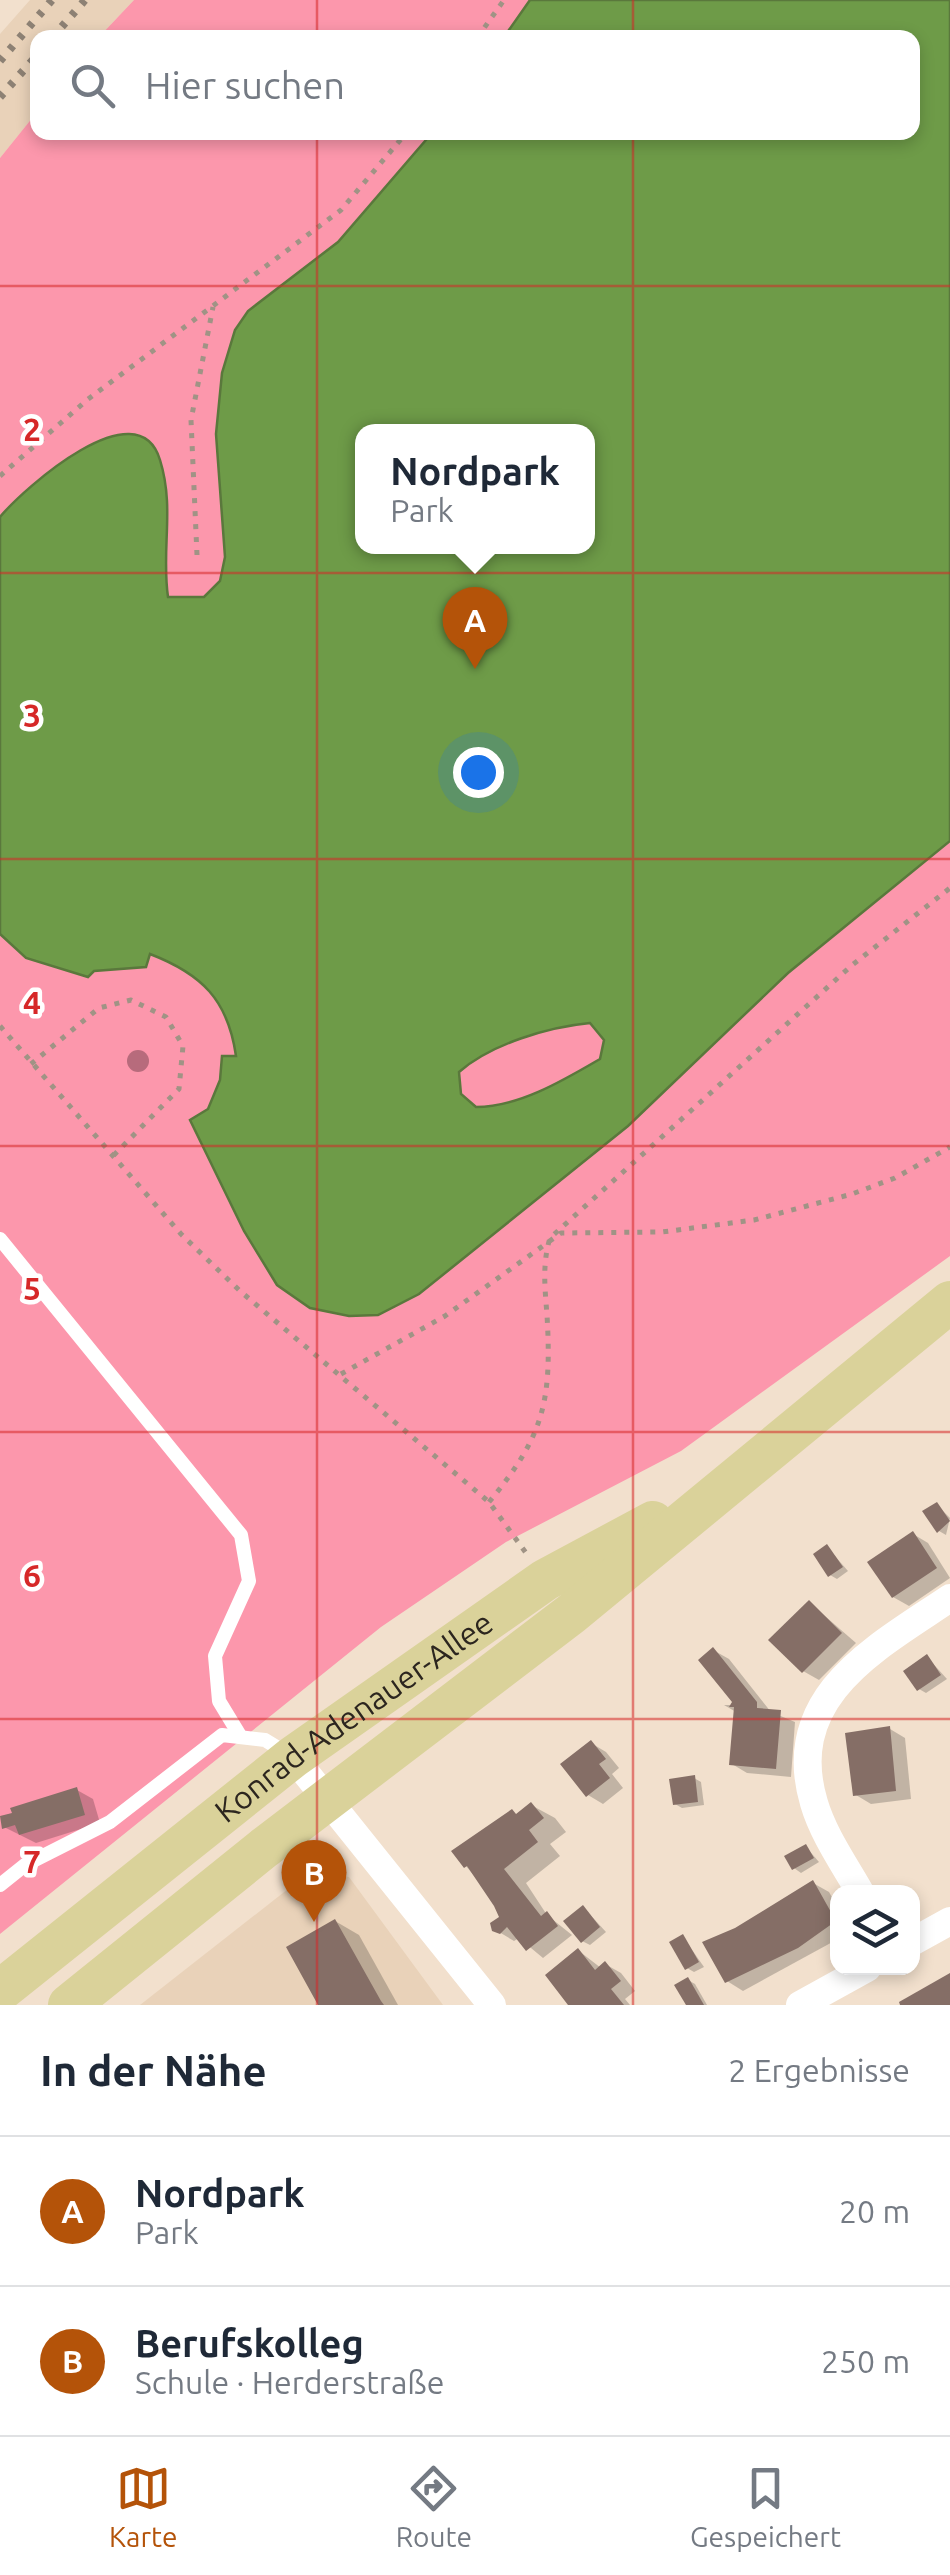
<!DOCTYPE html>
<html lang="de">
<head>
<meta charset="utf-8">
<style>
	:root { --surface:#fff; --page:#f2f2f3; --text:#1f2937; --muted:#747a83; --line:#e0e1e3; --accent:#b45309 }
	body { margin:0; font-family:Ubuntu,sans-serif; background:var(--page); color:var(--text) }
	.controls { position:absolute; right:30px; bottom:30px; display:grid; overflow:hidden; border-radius:20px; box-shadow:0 5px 15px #0003 }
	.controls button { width:90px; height:90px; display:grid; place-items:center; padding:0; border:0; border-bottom:2px solid var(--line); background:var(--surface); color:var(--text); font:50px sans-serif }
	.you { position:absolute; left:478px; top:772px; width:35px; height:35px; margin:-25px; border:8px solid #fff; border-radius:50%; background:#1a73e8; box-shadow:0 0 0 15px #1a73e833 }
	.badge { display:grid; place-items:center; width:65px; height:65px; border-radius:50%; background:var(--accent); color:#fff; font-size:32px; font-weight:700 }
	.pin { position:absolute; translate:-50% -82px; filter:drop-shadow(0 2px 5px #0008) }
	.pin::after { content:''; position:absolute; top:52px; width:35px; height:30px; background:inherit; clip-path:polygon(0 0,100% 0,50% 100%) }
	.popup { position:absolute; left:355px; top:424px; width:240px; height:130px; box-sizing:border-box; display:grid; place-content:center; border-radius:20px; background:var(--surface); filter:drop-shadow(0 2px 8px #0005); font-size:32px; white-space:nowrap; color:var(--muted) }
	.popup b { font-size:38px; color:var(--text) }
	.popup::after { content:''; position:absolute; left:50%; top:100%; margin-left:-20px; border:20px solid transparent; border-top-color:var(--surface) }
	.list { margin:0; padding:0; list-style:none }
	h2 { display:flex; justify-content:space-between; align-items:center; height:130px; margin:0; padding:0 40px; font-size:42px }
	h2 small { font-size:32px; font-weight:400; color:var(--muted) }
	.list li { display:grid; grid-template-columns:65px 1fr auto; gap:30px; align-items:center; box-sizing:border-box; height:150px; padding:0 40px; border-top:2px solid var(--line) }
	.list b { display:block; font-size:38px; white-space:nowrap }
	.list p { margin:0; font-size:32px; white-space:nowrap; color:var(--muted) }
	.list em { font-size:32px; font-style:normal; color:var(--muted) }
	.icon { flex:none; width:55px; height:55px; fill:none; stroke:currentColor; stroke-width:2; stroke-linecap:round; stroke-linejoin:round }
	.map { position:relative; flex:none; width:950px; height:2005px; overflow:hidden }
	.search { position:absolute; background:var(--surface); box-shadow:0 5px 15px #0003; left:30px; right:30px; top:30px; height:110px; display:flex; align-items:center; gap:25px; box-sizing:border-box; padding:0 35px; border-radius:20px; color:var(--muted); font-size:38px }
	.sheet { height:430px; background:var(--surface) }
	nav { display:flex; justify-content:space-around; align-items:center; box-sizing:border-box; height:140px; border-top:2px solid var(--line); background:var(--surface); font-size:28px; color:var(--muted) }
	nav a { display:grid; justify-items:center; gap:5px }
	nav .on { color:var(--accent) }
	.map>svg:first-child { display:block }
	.built { fill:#e9d2b9 }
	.green { fill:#fc97ac; fill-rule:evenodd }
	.water { fill:#6e9b48; stroke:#5a783c; stroke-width:2.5; fill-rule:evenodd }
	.shadow { fill:#0003 }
	.building { fill:#856e66 }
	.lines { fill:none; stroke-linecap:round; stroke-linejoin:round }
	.path { stroke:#a09385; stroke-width:5; stroke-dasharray:5 8; stroke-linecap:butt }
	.service { stroke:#fff; stroke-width:14 }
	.minor { stroke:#fff; stroke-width:28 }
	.primary { stroke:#dad29a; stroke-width:42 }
	.rail { stroke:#8d8174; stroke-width:8; stroke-dasharray:5 10; stroke-linecap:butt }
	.tree { fill:#b76b7c }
	.grid { fill:none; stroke:#d62828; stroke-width:2.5; stroke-opacity:0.55 }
	.labels { text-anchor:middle; stroke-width:9; stroke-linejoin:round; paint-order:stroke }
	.street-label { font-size:32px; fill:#2c261f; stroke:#fff }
	.grid-label { font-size:32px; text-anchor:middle; font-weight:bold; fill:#d62828; stroke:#fff; stroke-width:9; stroke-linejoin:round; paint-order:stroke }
</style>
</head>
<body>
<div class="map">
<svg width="950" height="2005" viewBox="0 0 950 2005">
	<rect width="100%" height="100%" fill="#f2e0cd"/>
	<g class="built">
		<path d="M30 0H134L99 37 38 38 37 112 0 158V34Z"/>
		<path d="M322 1872 349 1877 443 2005H140L302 1878Z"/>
	</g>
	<path class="green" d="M134 0H950V1256L681 1451 506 1542 381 1627 0 1934V158L37 112 38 132H912V38L99 37ZM362 432H588V546H362Z"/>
	<path class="water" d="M530 0H950V841L788 973 628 1126 419 1294 378 1315 349 1316 310 1308 277 1285 244 1231 190 1120 208 1109 220 1080 222 1056H236C228 1000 202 974 150 954L146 967 94 971 88 977 26 958 0 934V517C24 488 138 387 160 460 175 508 161 550 168 597H204L220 581 225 557 216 434 222 373 235 330 248 311 338 242 432 133 912 132V38L504 37ZM362 432H588V546H362ZM590 1023 604 1040 600 1059C564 1080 519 1107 476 1107L461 1094 459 1072C491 1044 548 1027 590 1023Z"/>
	<g class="shadow">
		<path d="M937 1505 950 1518 946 1535 939 1531Z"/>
		<path d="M913 1534 928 1543 950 1578 909 1606 893 1597Z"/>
		<path d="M827 1547 848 1571 837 1579 830 1575Z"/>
		<path d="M810 1603 856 1643 819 1680 803 1671Z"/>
		<path d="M713 1650 729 1659 771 1712 795 1722 791 1777 747 1773 732 1764 736 1712 724 1705H737Z"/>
		<path d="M927 1657 947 1679 926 1693 919 1689Z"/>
		<path d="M890 1729 905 1738 911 1799 871 1804 856 1795Z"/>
		<path d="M591 1743 606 1752 619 1768 612 1774 623 1788 603 1804 588 1795Z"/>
		<path d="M694 1778 701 1782 704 1805 682 1808 675 1804Z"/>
		<path d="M77 1790 93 1799 100 1823 36 1843 4 1827Z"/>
		<path d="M531 1805 555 1818 566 1832 550 1844 560 1856 526 1883 547 1915 572 1935 543 1958 519 1938 514 1941 499 1932 502 1917 499 1906 466 1866Z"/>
		<path d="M806 1847 819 1862 801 1873 794 1868Z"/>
		<path d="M813 1883 829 1892 838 1908V1939L743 1991 727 1981 736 1931Z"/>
		<path d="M584 1908 606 1932 590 1945 582 1941Z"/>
		<path d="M335 1921 359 1935 398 2005H321Z"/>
		<path d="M683 1937 704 1967 694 1972 687 1968Z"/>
		<path d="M579 1951 601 1968 605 1964 621 1973 635 1991 625 1999 630 2005H571Z"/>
		<path d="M688 1980 695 1984 707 2005H688Z"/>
	</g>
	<g class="building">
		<path d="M937 1502 950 1521 937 1533 922 1511Z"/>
		<path d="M913 1531 937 1568 892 1598 867 1562Z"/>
		<path d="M827 1544 843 1567 828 1577 813 1554Z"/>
		<path d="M809 1600 842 1633 802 1673 768 1640Z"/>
		<path d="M713 1647 757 1702V1708L781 1710 776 1769 729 1765 734 1707H729L732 1702 698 1660Z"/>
		<path d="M927 1654 941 1675 917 1691 903 1671Z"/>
		<path d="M890 1726 896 1791 853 1796 845 1733Z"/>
		<path d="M591 1740 606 1759 599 1764 610 1778 586 1797 560 1764Z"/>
		<path d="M695 1775 698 1802 673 1805 669 1779Z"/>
		<path d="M77 1787 85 1815 19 1835 15 1825 2 1829 0 1816 12 1813 10 1808Z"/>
		<path d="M531 1802 544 1818 529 1830 538 1842 504 1869 541 1916 547 1911 558 1926 526 1951 507 1927 500 1934 492 1931 490 1923 499 1917 494 1906 467 1866 464 1868 451 1851 512 1809 516 1814Z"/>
		<path d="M806 1844 814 1858 792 1870 784 1856Z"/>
		<path d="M813 1880 836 1921 798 1948 725 1983 702 1942 735 1928Z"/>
		<path d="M583 1905 600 1927 581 1943 563 1921Z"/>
		<path d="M335 1919 381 2001 384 2005H318L286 1947Z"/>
		<path d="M683 1934 699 1962 685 1970 669 1942Z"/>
		<path d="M578 1948 595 1970 605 1961 621 1981 611 1989 624 2005H568L545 1975Z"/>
		<path d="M950 1973V2005H900L899 2002Z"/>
		<path d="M688 1977 704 2005H686L674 1985Z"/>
	</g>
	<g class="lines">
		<g class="path">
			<path d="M477 38 504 0"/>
			<path d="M0 476 87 400 341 210 407 132"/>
			<path d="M197 555 191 420 213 307"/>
			<path d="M0 1026 181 1234 240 1291 489 1502 526 1553"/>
			<path d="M31 1064 99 1008 131 1000 166 1017 183 1046 179 1089 112 1157"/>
			<path d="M341 1374 445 1316 561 1233 662 1232 754 1220 852 1194 895 1178 950 1147"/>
			<path d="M489 1502C544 1436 552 1401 547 1315 545 1289 542 1264 550 1238L851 966 950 888"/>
		</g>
		<g class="service">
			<path d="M0 1239 241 1535 249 1581 215 1656 219 1701 239 1734"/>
			<path d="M0 1885 25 1865 110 1822 222 1735 265 1740 288 1754"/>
		</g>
		<g class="minor">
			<path d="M293 1757 492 2005"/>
			<path d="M860 1892C844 1864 823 1834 814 1803 782 1696 876 1648 950 1598"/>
			<path d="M912 1942 950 1921"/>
			<path d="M800 2005 867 1968"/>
		</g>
		<g class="primary">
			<path id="s1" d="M0 1991 293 1757 545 1580 653 1522"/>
			<path d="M69 2005 264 1848 571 1614 950 1302"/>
		</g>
		<g class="rail">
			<path d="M52 38 85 0"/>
			<path d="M0 61 52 0"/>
			<path d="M0 97 38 54"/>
		</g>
	</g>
	<circle class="tree" cx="138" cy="1061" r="11"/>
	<path class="grid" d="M317 0V38M633 0V38M317 132V2005M633 132V2005M0 286H950M0 573H950M0 859H950M0 1146H950M0 1432H950M0 1719H950"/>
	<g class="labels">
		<g class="street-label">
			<text dy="11" stroke="none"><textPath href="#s1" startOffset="448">Konrad-Adenauer-Allee</textPath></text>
		</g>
	</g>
	<g class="grid-label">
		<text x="32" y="441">2</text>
		<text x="32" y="727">3</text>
		<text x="32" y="1014">4</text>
		<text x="32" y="1300">5</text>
		<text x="32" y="1587">6</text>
		<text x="32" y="1873">7</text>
	</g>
</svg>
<div class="controls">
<button><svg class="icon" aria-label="layers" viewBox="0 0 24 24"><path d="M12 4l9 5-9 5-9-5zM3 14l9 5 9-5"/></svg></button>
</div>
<div class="you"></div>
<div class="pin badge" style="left:475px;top:669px">A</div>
<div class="popup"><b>Nordpark</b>Park</div>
<div class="pin badge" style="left:314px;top:1922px">B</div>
<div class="search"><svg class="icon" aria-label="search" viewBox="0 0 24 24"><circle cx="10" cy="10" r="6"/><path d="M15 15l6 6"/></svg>Hier suchen</div>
</div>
<section class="sheet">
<h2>In der Nähe<small>2 Ergebnisse</small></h2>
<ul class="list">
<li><span class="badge">A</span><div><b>Nordpark</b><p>Park</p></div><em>20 m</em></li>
<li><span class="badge">B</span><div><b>Berufskolleg</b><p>Schule · Herderstraße</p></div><em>250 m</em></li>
</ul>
</section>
<nav>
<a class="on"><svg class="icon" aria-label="map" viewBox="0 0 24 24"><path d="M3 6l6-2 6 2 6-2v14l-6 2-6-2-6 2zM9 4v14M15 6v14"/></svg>Karte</a>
<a><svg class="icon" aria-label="directions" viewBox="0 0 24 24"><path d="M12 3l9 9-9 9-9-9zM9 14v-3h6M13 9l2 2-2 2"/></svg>Route</a>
<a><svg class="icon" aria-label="saved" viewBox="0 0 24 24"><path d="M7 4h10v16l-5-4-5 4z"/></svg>Gespeichert</a>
</nav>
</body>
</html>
